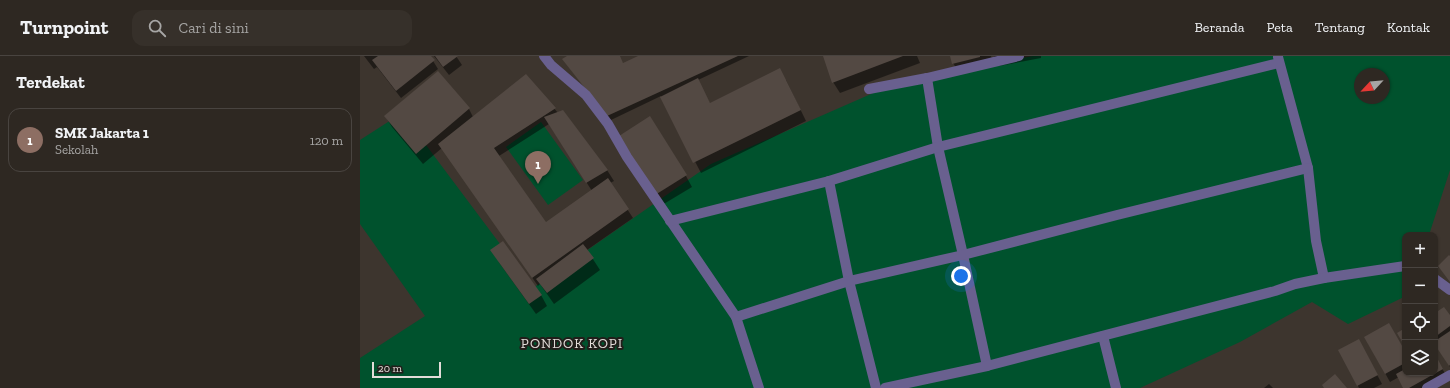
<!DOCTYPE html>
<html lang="id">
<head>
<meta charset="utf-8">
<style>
	:root { --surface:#2e2822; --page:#36302a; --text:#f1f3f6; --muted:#a7a6a5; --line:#494440; --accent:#c8a5ee }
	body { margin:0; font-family:"Zilla Slab",serif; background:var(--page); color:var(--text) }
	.controls { position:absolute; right:12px; bottom:12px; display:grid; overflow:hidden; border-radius:8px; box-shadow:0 1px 3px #0004 }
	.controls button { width:36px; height:36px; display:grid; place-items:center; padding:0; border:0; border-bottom:1px solid var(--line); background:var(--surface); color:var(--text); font:20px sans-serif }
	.compass { position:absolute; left:994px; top:12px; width:36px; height:36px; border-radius:50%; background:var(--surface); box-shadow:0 1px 3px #0004; rotate:244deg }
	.scale { position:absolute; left:12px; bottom:10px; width:69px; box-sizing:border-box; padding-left:4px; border:2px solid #e2dcd8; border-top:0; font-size:11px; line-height:14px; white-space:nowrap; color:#e2dcd8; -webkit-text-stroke:3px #211e1a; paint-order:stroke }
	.you { position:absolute; left:601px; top:220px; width:14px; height:14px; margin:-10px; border:3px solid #fff; border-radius:50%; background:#1a73e8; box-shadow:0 0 0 6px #1a73e833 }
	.badge { display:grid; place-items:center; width:26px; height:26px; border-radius:50%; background:var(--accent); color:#fff; font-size:13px; font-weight:700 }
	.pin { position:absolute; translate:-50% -33px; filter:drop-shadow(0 1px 2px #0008) }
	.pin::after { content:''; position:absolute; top:21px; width:14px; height:12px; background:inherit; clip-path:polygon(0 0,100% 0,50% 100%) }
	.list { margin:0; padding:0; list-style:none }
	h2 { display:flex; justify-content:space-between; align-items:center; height:52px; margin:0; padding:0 16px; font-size:17px }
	h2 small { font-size:13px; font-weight:400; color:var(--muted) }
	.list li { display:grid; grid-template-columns:26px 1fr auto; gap:12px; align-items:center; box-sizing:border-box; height:64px; margin:0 8px 8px; padding:0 8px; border:1px solid var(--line); border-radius:12px }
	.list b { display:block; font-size:15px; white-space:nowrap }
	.list p { margin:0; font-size:13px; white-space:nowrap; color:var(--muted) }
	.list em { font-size:13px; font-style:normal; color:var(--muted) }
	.icon { flex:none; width:22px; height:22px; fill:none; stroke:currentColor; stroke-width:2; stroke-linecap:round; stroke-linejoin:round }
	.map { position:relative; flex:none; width:1090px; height:332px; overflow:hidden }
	header { display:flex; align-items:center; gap:24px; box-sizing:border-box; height:56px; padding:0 20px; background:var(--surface); border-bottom:1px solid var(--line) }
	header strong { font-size:19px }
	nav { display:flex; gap:22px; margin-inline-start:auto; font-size:14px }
	.search { width:280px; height:36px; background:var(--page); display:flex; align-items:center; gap:10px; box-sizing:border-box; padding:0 14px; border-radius:12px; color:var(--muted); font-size:15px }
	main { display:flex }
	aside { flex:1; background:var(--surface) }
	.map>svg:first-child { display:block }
	.green { fill:#00522d; fill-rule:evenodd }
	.shadow { fill:#0007; fill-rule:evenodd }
	.building { fill:#534943 }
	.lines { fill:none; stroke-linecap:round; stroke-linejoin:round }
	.lane { stroke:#69608f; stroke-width:10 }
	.street { stroke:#69608f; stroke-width:10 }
	.labels { text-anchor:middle; stroke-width:4; stroke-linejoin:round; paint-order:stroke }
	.quarter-label { font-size:14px; letter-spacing:1px; fill:#e2dcd8; stroke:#211e1a }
</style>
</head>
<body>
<header>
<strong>Turnpoint</strong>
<div class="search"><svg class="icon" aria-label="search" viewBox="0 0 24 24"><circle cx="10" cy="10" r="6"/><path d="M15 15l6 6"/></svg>Cari di sini</div>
<nav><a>Beranda</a><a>Peta</a><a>Tentang</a><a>Kontak</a></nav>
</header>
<main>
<aside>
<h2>Terdekat<small></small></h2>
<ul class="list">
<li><span class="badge" style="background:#8d6e63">1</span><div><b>SMK Jakarta 1</b><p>Sekolah</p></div><em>120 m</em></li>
</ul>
</aside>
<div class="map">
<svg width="1090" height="332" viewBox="0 0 1090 332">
	<rect width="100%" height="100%" fill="#3d352e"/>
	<g class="green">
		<path d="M673 0H1090V114L1069 179H1045L1044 241 988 268 952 246 880 286 780 332H0V302L65 260 0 168V84L42 57 173 232 351 108 543 24ZM1000 18H1024V42H1000Z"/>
		<path d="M181 66 223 124 188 149 146 91Z"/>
	</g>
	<g class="shadow">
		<path d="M4 0H70L78 13 41 42 17 11 14 13Z"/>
		<path d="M74 0H96L102 9 89 19Z"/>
		<path d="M210 0H259L263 8 280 0H389L338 24 350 48 426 24 446 65 341 117 301 40 251 64 206 7Z"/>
		<path d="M464 0H557L560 7 480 37 473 26Z"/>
		<path d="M592 0H631L633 7 598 15 593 7Z"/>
		<path d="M634 0H681V2L639 10Z"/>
		<path d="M78 16 109 53 113 61 166 19 198 57 203 55 247 114 254 125 250 127 273 162 227 194 240 214 194 248 180 228 178 230 82 92 63 108 32 71 25 60ZM189 68 232 135 186 167 139 100Z"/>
		<path d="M260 81 326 120 332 131 302 149Z"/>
		<path d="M138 205 181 239 187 250 176 258Z"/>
		<path d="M1075 259 1090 261V311L1075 287Z"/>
		<path d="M1005 281 1045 297V317H1075V300L1087 321 1068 332H1045L1039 321 1030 326Z"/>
		<path d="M1003 292 1022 328 1014 332H999L979 294Z"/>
		<path d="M909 328 913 332H904Z"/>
	</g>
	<g class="building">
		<path d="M18 0H71L75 4 36 35 12 4Z"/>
		<path d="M75 0H98L83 11Z"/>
		<path d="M207 0H260L263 7 278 0H378L247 60 202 3Z"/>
		<path d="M463 0H543L472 27Z"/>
		<path d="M590 0H620V1L592 8Z"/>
		<path d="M420 12 441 54 333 107 300 41 338 22 350 47Z"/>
		<path d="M78 15 110 52 56 98 24 60Z"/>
		<path d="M166 18 196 52 134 92 186 166 248 122 269 153 172 222 78 88Z"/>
		<path d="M203 54 248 114 226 127 184 61Z"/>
		<path d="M290 60 327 119 295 139 259 80Z"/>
		<path d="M143 185 182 239 169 248 130 194Z"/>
		<path d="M223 188 234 202 187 237 176 223Z"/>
		<path d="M1089 199 1090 200V226L1078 210Z"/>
		<path d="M1084 251 1090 259V270L1075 281V257Z"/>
		<path d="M1029 267 1045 295V307L1025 318 1004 281Z"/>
		<path d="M1045 272V291L1037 277Z"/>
		<path d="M1090 275V309L1089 310 1075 289V285Z"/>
		<path d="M999 283 1018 319 997 330 978 294Z"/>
		<path d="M1075 298 1083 313 1049 332H1043L1036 318 1045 313V317H1075Z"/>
		<path d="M975 318 987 332H964L962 329Z"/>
	</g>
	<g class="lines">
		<g class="lane">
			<path d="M184 0 191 9 226 39 248 68 267 101 376 261 399 332"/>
			<path d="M918 1 948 112 956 185 964 222"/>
			<path d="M567 22 578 91 603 199 627 310"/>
			<path d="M469 125 489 225 516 332"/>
			<path d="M310 165 469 125 578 91 919 7"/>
			<path d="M376 261 489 225 603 199 757 159 948 112"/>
			<path d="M743 280 756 332"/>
			<path d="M525 332 627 310 915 235 935 228 964 222 1045 210"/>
		</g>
		<g class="street">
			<path d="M509 33 567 22 659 0"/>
			<path d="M1075 223 1090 234"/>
			<path d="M1067 332 1090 319"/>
		</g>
	</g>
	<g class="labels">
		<g class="quarter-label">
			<text x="212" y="292">PONDOK KOPI</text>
		</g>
	</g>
</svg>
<div class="controls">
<button>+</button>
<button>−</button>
<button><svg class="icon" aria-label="locate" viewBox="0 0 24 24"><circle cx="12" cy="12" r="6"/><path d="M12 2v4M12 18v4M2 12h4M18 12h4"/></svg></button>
<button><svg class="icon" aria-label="layers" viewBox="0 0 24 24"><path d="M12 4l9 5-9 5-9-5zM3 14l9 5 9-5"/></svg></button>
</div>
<svg class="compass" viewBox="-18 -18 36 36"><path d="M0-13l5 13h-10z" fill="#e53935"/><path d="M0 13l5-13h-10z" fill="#a7a6a5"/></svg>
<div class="scale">20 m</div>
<div class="you"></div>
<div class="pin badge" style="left:178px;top:128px;background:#8d6e63">1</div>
</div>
</main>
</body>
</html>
